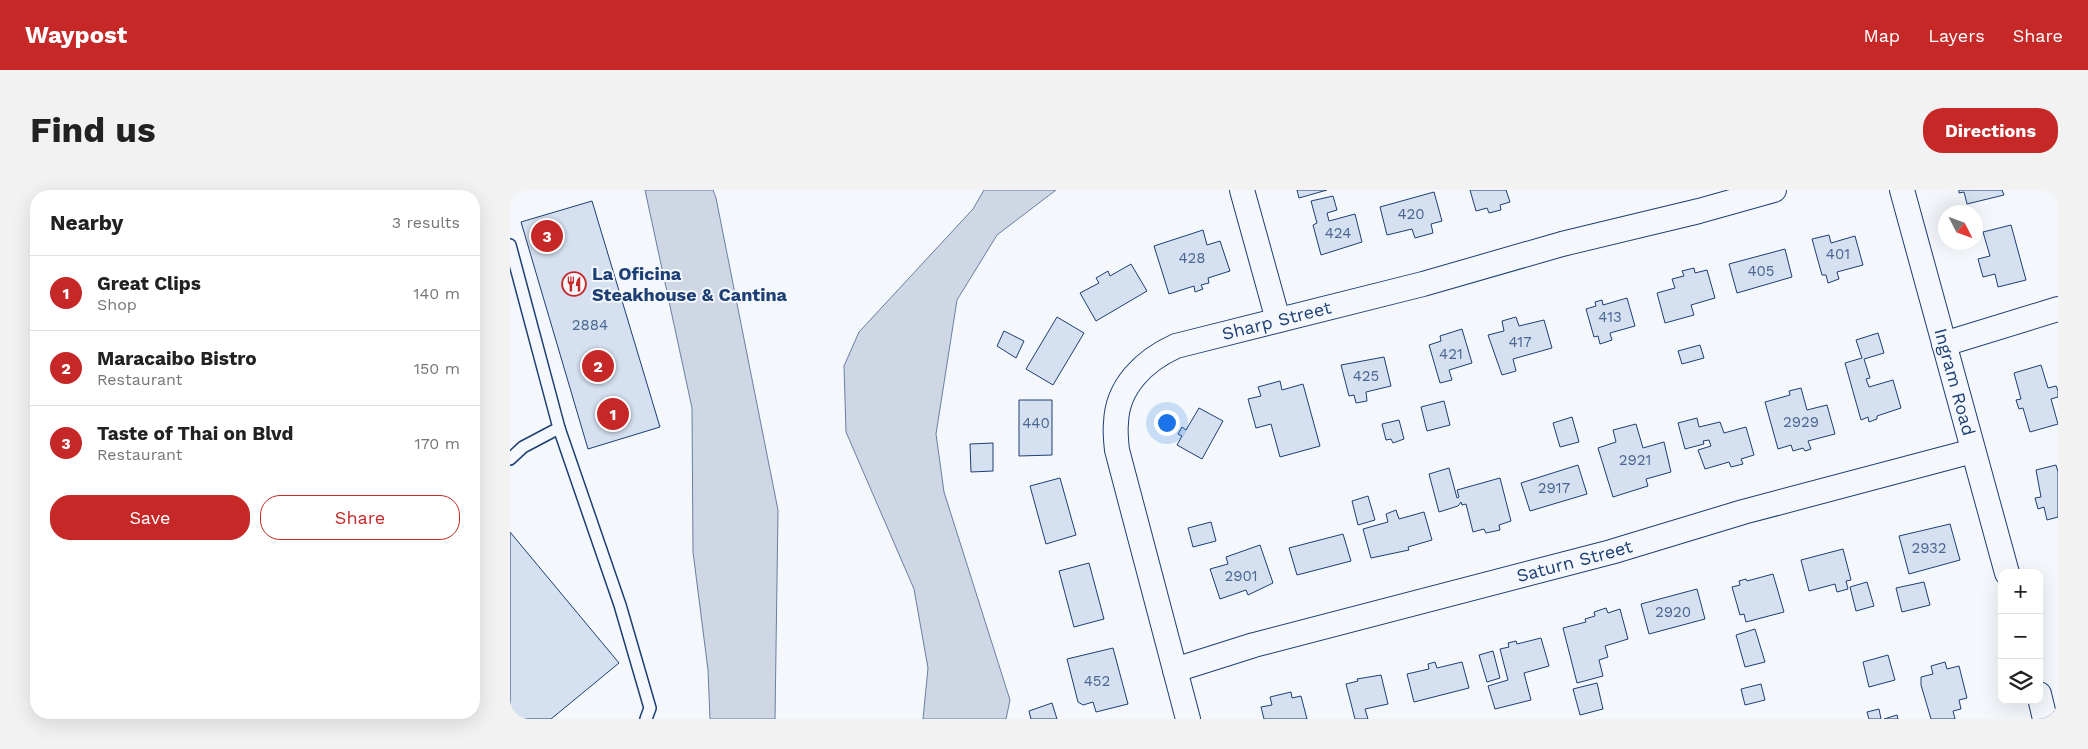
<!DOCTYPE html>
<html lang="en">
<head>
<meta charset="utf-8">
<style>
	:root { --surface:#fff; --page:#f2f2f2; --text:#222; --muted:#767676; --line:#e0e0e0; --accent:#c62828 }
	body { margin:0; font-family:"Work Sans",sans-serif; background:var(--page); color:var(--text) }
	.controls { position:absolute; right:15px; bottom:15px; display:grid; overflow:hidden; border-radius:10px; box-shadow:0 5px 20px #0002 }
	.controls button { width:45px; height:45px; display:grid; place-items:center; padding:0; border:0; border-bottom:1px solid var(--line); background:var(--surface); color:var(--text); font:25px sans-serif }
	.compass { position:absolute; left:1428px; top:15px; width:45px; height:45px; border-radius:50%; background:var(--surface); box-shadow:0 5px 20px #0002; rotate:132deg }
	.you { position:absolute; left:656px; top:232px; width:18px; height:18px; margin:-12px; border:4px solid #fff; border-radius:50%; background:#1a73e8; box-shadow:0 0 0 8px #1a73e833 }
	.badge { display:grid; place-items:center; width:32px; height:32px; border-radius:50%; background:var(--accent); color:#fff; font-size:16px; font-weight:700 }
	.pin { position:absolute; translate:-50% -50%; border:2px solid #fff; box-shadow:0 1px 5px #0006 }
	.list { margin:0; padding:0; list-style:none }
	h2 { display:flex; justify-content:space-between; align-items:center; height:65px; margin:0; padding:0 20px; font-size:21px }
	h2 small { font-size:16px; font-weight:400; color:var(--muted) }
	.list li { display:grid; grid-template-columns:32px 1fr auto; gap:15px; align-items:center; box-sizing:border-box; height:75px; padding:0 20px; border-top:1px solid var(--line) }
	.list b { display:block; font-size:19px; white-space:nowrap }
	.list p { margin:0; font-size:16px; white-space:nowrap; color:var(--muted) }
	.list em { font-size:16px; font-style:normal; color:var(--muted) }
	.actions { display:flex; gap:10px; padding:15px 20px }
	.actions a { flex:1; padding:11px 0; border:1px solid var(--accent); border-radius:20px; text-align:center; font-size:18px; color:var(--accent) }
	.actions .main { background:var(--accent); color:#fff }
	.icon { flex:none; width:28px; height:28px; fill:none; stroke:currentColor; stroke-width:2; stroke-linecap:round; stroke-linejoin:round }
	.map { position:relative; flex:none; width:1548px; height:529px; overflow:hidden; border-radius:20px }
	header { display:flex; align-items:center; gap:30px; box-sizing:border-box; height:70px; padding:0 25px; background:var(--accent); color:#fff }
	header strong { font-size:24px }
	nav { display:flex; gap:28px; margin-inline-start:auto; font-size:18px }
	.intro { display:flex; align-items:center; justify-content:space-between; box-sizing:border-box; height:120px; padding:0 30px }
	h1 { margin:0; font-size:35px }
	.button { padding:12px 22px; border-radius:20px; background:var(--accent); color:#fff; font-size:18px; font-weight:700 }
	main { display:flex; gap:30px; padding:0 30px }
	aside { flex:1; background:var(--surface); border-radius:20px; box-shadow:0 5px 20px #0002 }
	.map>svg:first-child { display:block }
	.water { fill:#cfd7e4; stroke:#687fa3 }
	.building { fill:#d5e0f0; stroke:#1d3f73 }
	.lines { fill:none; stroke-linecap:round; stroke-linejoin:round }
	.service-casing { stroke:#1d3f73; stroke-width:14 }
	.minor-casing { stroke:#1d3f73; stroke-width:26 }
	.service { stroke:#f4f7fb; stroke-width:11 }
	.minor { stroke:#f4f7fb; stroke-width:24 }
	.labels { text-anchor:middle; stroke-width:4; stroke-linejoin:round; paint-order:stroke }
	.number-label { font-size:15px; fill:#4b6792 }
	.poi-label { font-size:18px; font-weight:bold; fill:#1d3f73; stroke:#f4f7fb; text-anchor:start }
	.street-label { font-size:18px; fill:#1d3f73; stroke:#f4f7fb }
</style>
</head>
<body>
<header>
<strong>Waypost</strong>
<nav><a>Map</a><a>Layers</a><a>Share</a></nav>
</header>
<div class="intro"><h1>Find us</h1><a class="button">Directions</a></div>
<main>
<aside>
<h2>Nearby<small>3 results</small></h2>
<ul class="list">
<li><span class="badge">1</span><div><b>Great Clips</b><p>Shop</p></div><em>140 m</em></li>
<li><span class="badge">2</span><div><b>Maracaibo Bistro</b><p>Restaurant</p></div><em>150 m</em></li>
<li><span class="badge">3</span><div><b>Taste of Thai on Blvd</b><p>Restaurant</p></div><em>170 m</em></li>
</ul>
<div class="actions"><a class="main">Save</a><a>Share</a></div>
</aside>
<div class="map">
<svg width="1548" height="529" viewBox="0 0 1548 529">
	<rect width="100%" height="100%" fill="#f4f7fb"/>
	<g class="water">
		<path d="M135 0H203L206 8 268 320 265 529H200L198 480 183 362 182 218Z"/>
		<path d="M474 0H546L487 45 447 110 426 244 434 302 500 510 496 529H413L418 478 404 399 336 242 334 176 349 142 463 19Z"/>
	</g>
	<g class="building">
		<path d="M787 0H817L789 8Z"/>
		<path d="M960 0H996L1000 12 990 15 991 20 979 23 977 18 966 21Z"/>
		<path d="M1449 0H1492L1494 5 1457 14 1454 2 1449 3Z"/>
		<path d="M924 2 932 31 921 34 923 43 905 48 902 39 877 45 870 17Z"/>
		<path d="M823 6 827 20 817 23 819 31 845 24 852 52 811 65 803 35 807 33 801 11Z"/>
		<path d="M82 11 150 237 78 259 11 32Z"/>
		<path d="M1501 35 1516 90 1488 97 1485 84 1473 87 1468 69 1480 66 1473 42Z"/>
		<path d="M693 40 697 55 710 51 720 81 698 88 699 93 691 95 693 99 685 102 684 96 659 104 644 56Z"/>
		<path d="M1319 45 1321 53 1345 46 1353 75 1327 82 1329 89 1318 93 1316 85H1312L1302 49Z"/>
		<path d="M1275 59 1282 87 1227 103 1219 74Z"/>
		<path d="M621 74 637 101 586 131 570 103 589 93 586 88 598 81 600 86Z"/>
		<path d="M1184 78 1185 83 1197 80 1205 108 1181 115 1184 125 1155 133 1147 103 1165 98 1162 89 1174 86 1172 81Z"/>
		<path d="M1117 108 1125 136 1100 143 1102 150 1090 154 1088 146 1084 147 1076 119 1086 116 1085 112 1092 110 1093 115Z"/>
		<path d="M547 127 574 143 543 195 516 179Z"/>
		<path d="M1006 127 1009 136 1034 130 1042 158 1003 169 1006 181 992 185 978 145 994 141 992 131Z"/>
		<path d="M952 139 962 173 939 180 942 190 930 193 919 155 931 151 930 146Z"/>
		<path d="M494 141 514 151 506 168 487 156Z"/>
		<path d="M1368 143 1374 163 1354 169 1360 188 1356 189 1359 197 1383 190 1391 218 1367 226V229L1359 232 1358 227 1351 230 1335 173 1352 168 1346 150Z"/>
		<path d="M1190 155 1194 168 1172 174 1168 161Z"/>
		<path d="M874 167 881 196 856 202 857 211 846 213 844 205 839 206 831 175Z"/>
		<path d="M1531 175 1538 198 1546 196 1548 201V207L1541 209 1548 234 1520 242 1513 218 1509 219 1506 210 1511 209 1504 183Z"/>
		<path d="M770 191 772 200 793 194 810 256 770 267 761 234 746 238 738 209 751 206 748 197Z"/>
		<path d="M1291 198 1297 220 1317 215 1325 244 1298 251 1301 259 1295 261 1293 258 1283 261 1281 255 1268 259 1255 212 1280 205 1279 201Z"/>
		<path d="M509 210H542V265L509 266Z"/>
		<path d="M934 211 940 235 917 241 911 217Z"/>
		<path d="M689 218 713 231 692 269 667 255 672 246 668 244 672 237 676 240Z"/>
		<path d="M1062 227 1069 252 1050 257 1043 233Z"/>
		<path d="M1187 228 1189 237 1210 232 1214 243 1236 237 1244 265 1231 269 1233 274 1221 277 1219 272 1195 279 1188 260 1201 256 1199 250 1193 251 1194 254 1175 259 1168 233Z"/>
		<path d="M889 230 894 249 883 253 881 249 876 250 872 234Z"/>
		<path d="M1126 234 1133 258 1154 252 1161 282 1136 289 1138 296 1103 307 1088 258 1106 252 1103 240Z"/>
		<path d="M483 253V281L461 282 460 254Z"/>
		<path d="M1068 275 1077 304 1020 321 1011 293Z"/>
		<path d="M1546 275 1548 282V327L1537 330 1534 317 1528 319 1525 308 1531 307 1526 280Z"/>
		<path d="M939 278 947 308 949 307 947 300 990 288 1001 331 989 335 990 340 976 343 974 339 963 342 956 314 952 315 951 312 948 316 929 322 919 284Z"/>
		<path d="M550 288 566 345 536 354 520 296Z"/>
		<path d="M858 306 865 330 848 335 842 311Z"/>
		<path d="M886 320 889 329 914 322 922 350 898 357 899 360 861 368 853 339 878 332 876 324Z"/>
		<path d="M701 332 706 351 683 357 678 338Z"/>
		<path d="M1440 334 1450 370 1399 384 1389 346Z"/>
		<path d="M0 342 109 473 41 529H0Z"/>
		<path d="M833 344 841 371 787 385 779 358Z"/>
		<path d="M750 355 763 393 738 405 736 400 710 409 700 379 718 374 716 367Z"/>
		<path d="M1333 359 1341 390 1336 391 1338 399 1327 402 1325 394 1299 401 1291 370Z"/>
		<path d="M579 373 594 429 564 437 549 381Z"/>
		<path d="M1263 384 1274 422 1236 432 1234 424 1230 425 1222 397 1230 395 1229 391 1236 389 1237 391Z"/>
		<path d="M1357 392 1364 416 1346 421 1340 397Z"/>
		<path d="M1414 392 1420 415 1392 422 1386 398Z"/>
		<path d="M1187 399 1195 429 1139 444 1131 414Z"/>
		<path d="M1096 418 1098 423 1110 419 1118 449 1095 456 1098 467 1089 470 1093 486 1067 493 1053 438 1076 432 1075 429 1085 426 1084 422Z"/>
		<path d="M1245 439 1255 472 1235 477 1226 445Z"/>
		<path d="M1031 448 1039 476 1014 483 1021 510 985 519 978 496 998 490 990 459 999 457 998 453 1006 451 1007 454Z"/>
		<path d="M603 458 618 514 586 522 583 512 573 515 568 512 557 469Z"/>
		<path d="M983 461 990 488 977 492 969 465Z"/>
		<path d="M1378 465 1385 490 1359 497 1353 472Z"/>
		<path d="M925 472 927 478 952 472 959 498 904 512 897 484 919 479 918 474Z"/>
		<path d="M1435 472 1437 479 1449 476 1457 508 1449 510 1451 519 1443 521 1445 529H1421L1411 495V487L1423 484 1421 476Z"/>
		<path d="M871 485 878 514 855 519 858 529H845L836 494 848 491 847 489Z"/>
		<path d="M1087 493 1093 519 1070 525 1063 499Z"/>
		<path d="M1251 494 1255 510 1235 515 1231 499Z"/>
		<path d="M781 502 782 508 791 506 797 529H754L751 517 762 515 760 507Z"/>
		<path d="M542 513 547 529H521L519 521Z"/>
		<path d="M1369 519 1371 529H1359L1357 522Z"/>
		<path d="M1387 525 1388 529H1374Z"/>
	</g>
	<g class="lines">
		<g class="service-casing">
			<g id="service">
				<path d="M0 55 49 238 13 257 0 269"/>
				<path d="M49 238 110 415 140 518 136 529"/>
			</g>
		</g>
		<g class="minor-casing">
			<g id="minor">
				<path d="M732 0 768 130"/>
				<path id="s1" d="M1392 0 1497 383"/>
				<path d="M1434 154 1548 119"/>
				<path id="s2" d="M665 480 744 455 1101 362 1233 322 1463 261"/>
				<path d="M1529 504 1535 529"/>
				<path id="s3" d="M678 529 607 260C606 251 605 242 606 233 607 196 635 170 666 156L913 94 1052 54 1189 21 1264 0"/>
			</g>
		</g>
		<use href="#service" class="service"/>
		<use href="#minor" class="minor"/>
	</g>
	<defs>
		<g id="restaurant-ring" transform="scale(1.25)"><circle r="9.5" fill="#f4f7fb" stroke="#c62828" stroke-width="1.5"/><path d="M-5-6h1v4h1v-4h1v4h1v-4h1v5L-1.5 .5V6h-2V.5L-5-1ZM5-6V6H3V1.5H1.5Q1.5-4 5-6Z" fill="#c62828"/></g>
	</defs>
	<g fill-rule="evenodd">
		<use href="#restaurant-ring" x="64" y="94"/>
	</g>
	<g class="labels">
		<g class="number-label">
			<text x="901" y="29">420</text>
			<text x="828" y="48">424</text>
			<text x="1328" y="69">401</text>
			<text x="682" y="73">428</text>
			<text x="1251" y="86">405</text>
			<text x="1100" y="132">413</text>
			<text x="80" y="140">2884</text>
			<text x="1010" y="157">417</text>
			<text x="941" y="169">421</text>
			<text x="856" y="191">425</text>
			<text x="1291" y="237">2929</text>
			<text x="526" y="238">440</text>
			<text x="1125" y="275">2921</text>
			<text x="1044" y="303">2917</text>
			<text x="1419" y="363">2932</text>
			<text x="731" y="391">2901</text>
			<text x="1163" y="427">2920</text>
			<text x="587" y="496">452</text>
		</g>
		<g class="poi-label">
			<text x="82" y="90">La Oficina<tspan x="82" dy="21">Steakhouse &amp; Cantina</tspan></text>
		</g>
		<g class="street-label">
			<text dy="6" stroke="none"><textPath href="#s3" startOffset="512">Sharp Street</textPath></text>
			<text dy="6" stroke="none"><textPath href="#s1" startOffset="199">Ingram Road</textPath></text>
			<text dy="6" stroke="none"><textPath href="#s2" startOffset="414">Saturn Street</textPath></text>
		</g>
	</g>
</svg>
<div class="controls">
<button>+</button>
<button>−</button>
<button><svg class="icon" aria-label="layers" viewBox="0 0 24 24"><path d="M12 4l9 5-9 5-9-5zM3 14l9 5 9-5"/></svg></button>
</div>
<svg class="compass" viewBox="-18 -18 36 36"><path d="M0-13l5 13h-10z" fill="#e53935"/><path d="M0 13l5-13h-10z" fill="#767676"/></svg>
<div class="you"></div>
<div class="pin badge" style="left:103px;top:224px">1</div>
<div class="pin badge" style="left:88px;top:176px">2</div>
<div class="pin badge" style="left:37px;top:46px">3</div>
</div>
</main>
</body>
</html>
